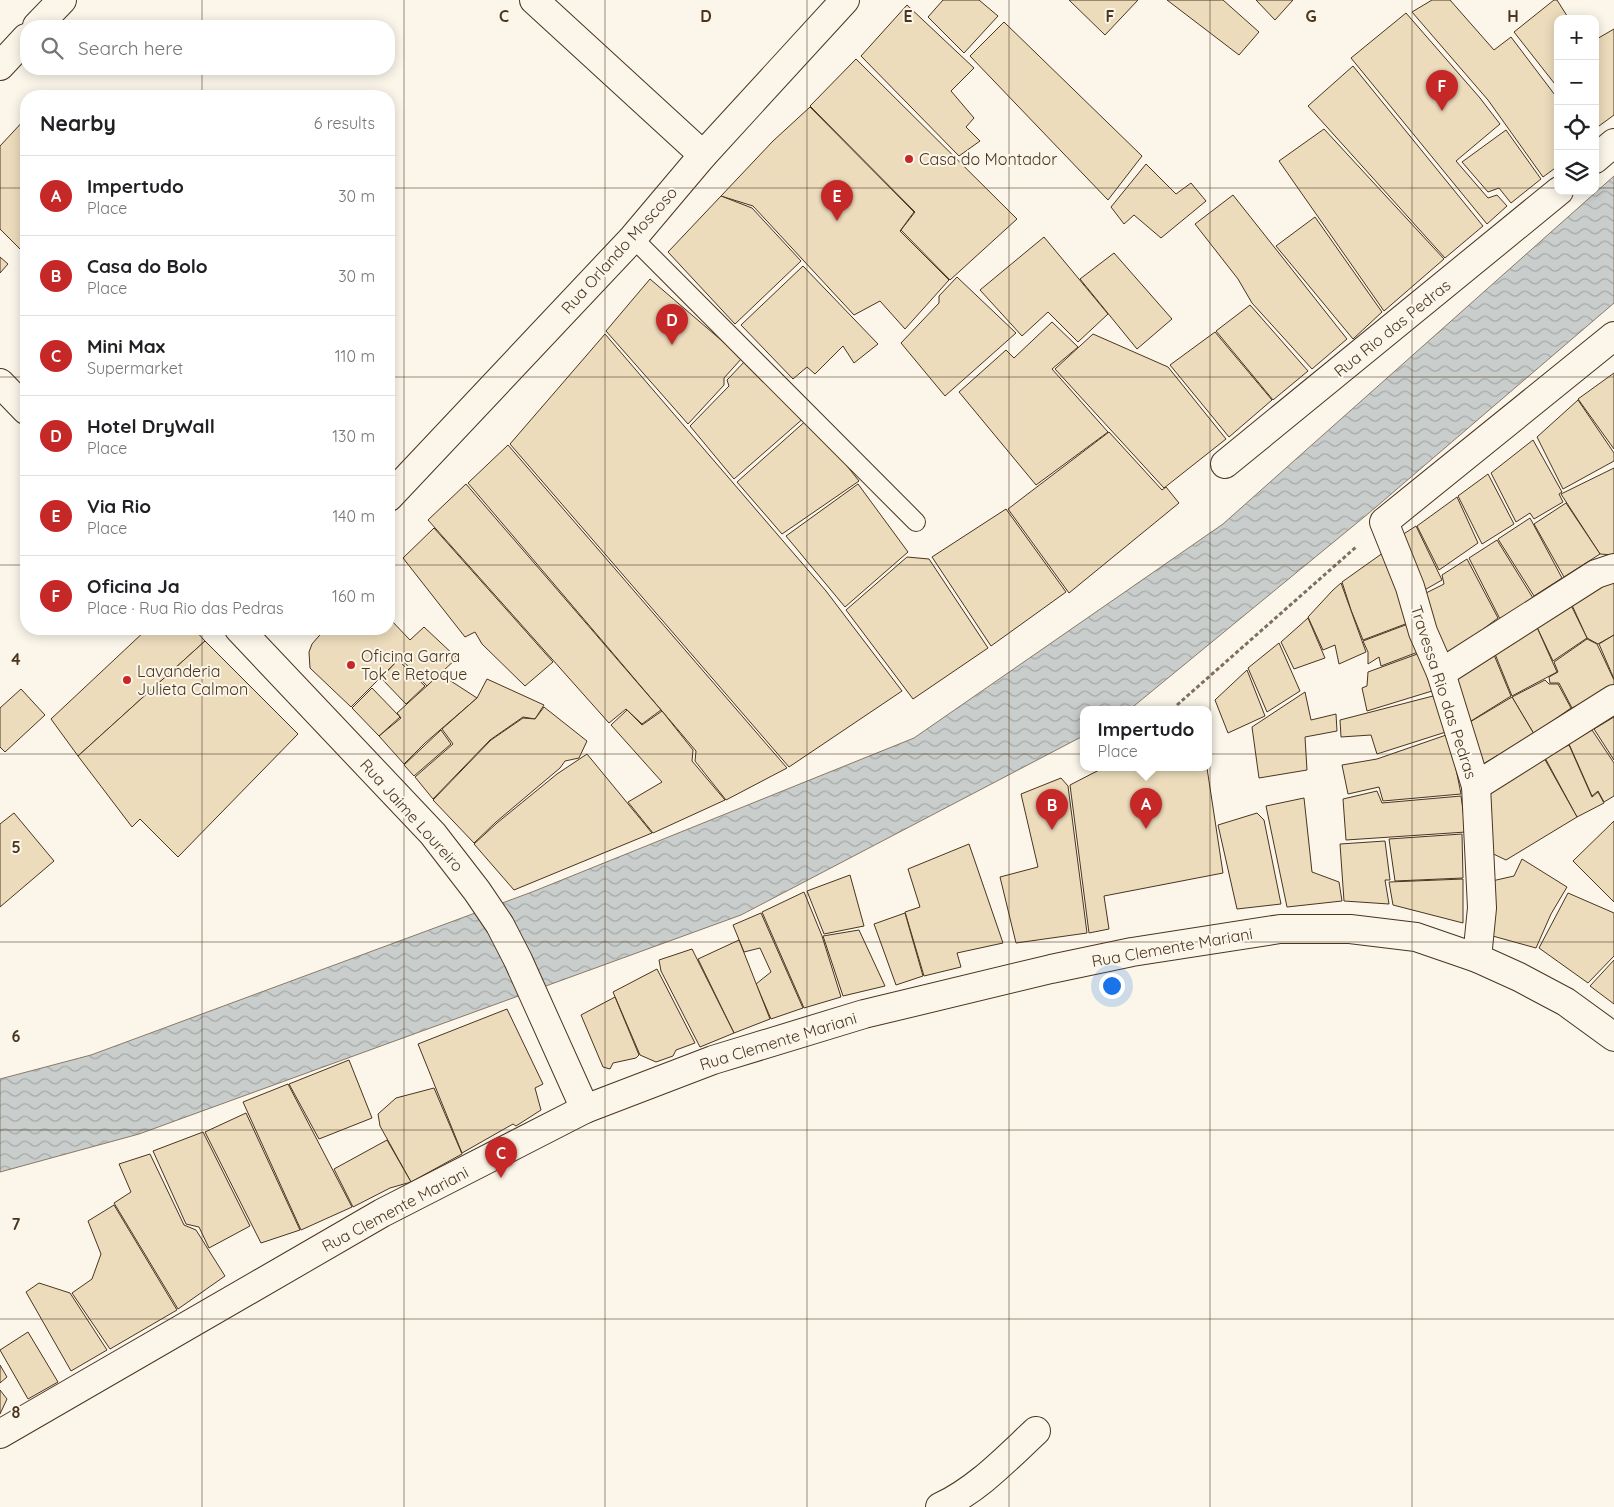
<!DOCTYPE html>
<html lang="en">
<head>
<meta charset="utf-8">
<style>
	:root { --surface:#fff; --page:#f2f2f2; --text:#202124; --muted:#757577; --line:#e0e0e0; --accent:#c62828 }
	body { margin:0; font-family:Quicksand,sans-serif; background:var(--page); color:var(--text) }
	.controls { position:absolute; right:15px; top:15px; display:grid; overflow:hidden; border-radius:10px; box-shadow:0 2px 12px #0003 }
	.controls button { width:45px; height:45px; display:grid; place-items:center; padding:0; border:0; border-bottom:1px solid var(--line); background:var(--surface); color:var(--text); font:25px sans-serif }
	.you { position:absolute; left:1111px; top:985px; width:18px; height:18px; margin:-12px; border:4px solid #fff; border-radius:50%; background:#1a73e8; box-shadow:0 0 0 8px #1a73e833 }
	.badge { display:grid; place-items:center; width:32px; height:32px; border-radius:50%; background:var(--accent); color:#fff; font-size:16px; font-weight:700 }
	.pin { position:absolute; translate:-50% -41px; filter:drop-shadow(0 1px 2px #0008) }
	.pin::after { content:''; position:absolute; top:26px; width:18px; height:15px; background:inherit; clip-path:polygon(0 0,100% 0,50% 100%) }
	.popup { position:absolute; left:1080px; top:706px; width:132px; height:65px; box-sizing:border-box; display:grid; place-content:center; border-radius:10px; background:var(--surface); filter:drop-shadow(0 1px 4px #0005); font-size:16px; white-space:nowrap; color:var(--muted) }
	.popup b { font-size:19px; color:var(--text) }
	.popup::after { content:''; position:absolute; left:50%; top:100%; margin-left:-10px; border:10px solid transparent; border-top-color:var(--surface) }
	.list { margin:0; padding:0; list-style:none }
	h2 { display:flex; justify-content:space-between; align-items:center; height:65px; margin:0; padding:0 20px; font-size:21px }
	h2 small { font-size:16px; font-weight:400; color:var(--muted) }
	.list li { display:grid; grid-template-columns:32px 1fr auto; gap:15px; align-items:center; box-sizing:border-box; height:80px; padding:0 20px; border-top:1px solid var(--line) }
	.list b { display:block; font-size:19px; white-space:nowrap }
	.list p { margin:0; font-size:16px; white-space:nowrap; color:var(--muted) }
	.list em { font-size:16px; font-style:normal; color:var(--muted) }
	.icon { flex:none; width:28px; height:28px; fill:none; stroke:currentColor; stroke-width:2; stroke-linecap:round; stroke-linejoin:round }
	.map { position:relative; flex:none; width:1614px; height:1507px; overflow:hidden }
	.search { position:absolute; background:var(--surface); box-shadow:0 2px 12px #0003; left:20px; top:20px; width:375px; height:55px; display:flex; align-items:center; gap:12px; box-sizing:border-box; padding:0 18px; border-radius:20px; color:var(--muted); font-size:19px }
	.panel { position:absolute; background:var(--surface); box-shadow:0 2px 12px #0003; left:20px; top:90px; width:375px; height:545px; border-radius:20px }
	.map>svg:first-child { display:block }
	.water { fill:url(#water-waves); stroke:#887966 }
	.building { fill:#ecdcbc; stroke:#4a3520 }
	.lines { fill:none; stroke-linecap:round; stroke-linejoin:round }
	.lane-casing { stroke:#4a3520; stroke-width:20 }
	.street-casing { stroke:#4a3520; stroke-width:30 }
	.secondary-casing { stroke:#4a3520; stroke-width:30 }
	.path { stroke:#7f6f5c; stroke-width:3; stroke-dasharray:4 2.5; stroke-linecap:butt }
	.lane { stroke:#fbf6e9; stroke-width:18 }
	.street { stroke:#fbf6e9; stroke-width:28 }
	.secondary { stroke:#fbf6e9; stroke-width:28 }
	.grid { fill:none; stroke:#4a3520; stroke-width:1; stroke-opacity:0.55 }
	.poi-dot { fill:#c62828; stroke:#fbf6e9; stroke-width:2 }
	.labels { text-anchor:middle; stroke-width:4; stroke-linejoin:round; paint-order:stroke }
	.poi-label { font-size:16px; fill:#4a3520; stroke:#fbf6e9; text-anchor:start }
	.street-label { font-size:16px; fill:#4a3520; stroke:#fbf6e9 }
	.grid-label { font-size:16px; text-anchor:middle; font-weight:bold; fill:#4a3520; stroke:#fbf6e9; stroke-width:4; stroke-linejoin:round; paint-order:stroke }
</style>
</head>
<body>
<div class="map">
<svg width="1614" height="1507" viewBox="0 0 1614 1507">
	<defs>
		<pattern id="water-waves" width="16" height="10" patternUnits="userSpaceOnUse" patternTransform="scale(1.25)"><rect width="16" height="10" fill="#c9cecd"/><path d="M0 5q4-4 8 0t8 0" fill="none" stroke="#a5a8a6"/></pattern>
	</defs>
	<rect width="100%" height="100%" fill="#fbf6e9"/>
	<path class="water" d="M1614 176V303L1369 513 1129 710H1084L1083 736 741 915 139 1134 0 1172V1079L91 1055 532 892 914 738 1223 524Z"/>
	<g class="building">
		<path d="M943 0H979L998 16 964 53 928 17Z"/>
		<path d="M1069 0H1138L1105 35Z"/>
		<path d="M1167 0H1223L1259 32 1239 55Z"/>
		<path d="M1256 0H1293L1275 20Z"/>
		<path d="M1432 0H1450L1494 50 1511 37 1558 99V166L1543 177 1488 100 1412 12Z"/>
		<path d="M1554 0H1557L1569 19H1558V88L1514 32Z"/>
		<path d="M907 5 974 68 951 91 974 118 966 127 980 141 959 156 861 56Z"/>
		<path d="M1406 13 1480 98 1500 124 1456 161 1488 198 1497 195 1507 206 1487 224 1351 58Z"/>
		<path d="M1004 22 1142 156 1108 200 970 56Z"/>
		<path d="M1614 29V115L1595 129V40Z"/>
		<path d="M856 59 1017 219 950 280 901 230 915 212 810 106Z"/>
		<path d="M1353 66 1483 226 1445 258 1308 106Z"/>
		<path d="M810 107 914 212 900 231 949 280 905 329 880 301 854 315 753 206 721 196 773 141Z"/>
		<path d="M26 118V247L22 251 0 229V146Z"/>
		<path d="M1324 129 1444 259 1384 311 1279 161Z"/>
		<path d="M1506 130 1541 179 1511 203 1499 188 1488 192 1462 162Z"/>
		<path d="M1146 164 1176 194 1191 183 1206 201 1161 238 1134 215 1124 224 1111 207Z"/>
		<path d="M1233 195 1347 339 1312 369 1252 303 1238 279 1195 224Z"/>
		<path d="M721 196 752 208 801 261 735 324 668 252Z"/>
		<path d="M1315 217 1382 312 1353 339 1276 246Z"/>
		<path d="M1044 237 1108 314 1078 342 1048 312 1022 336 980 290Z"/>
		<path d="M1114 253 1172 319 1137 349 1080 279Z"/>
		<path d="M0 257 8 264 0 273Z"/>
		<path d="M803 266 878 344 854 363 843 346 815 374 807 367 793 379 741 325Z"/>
		<path d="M957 277 1016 333 945 396 901 343 939 303V296Z"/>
		<path d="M650 279 742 358 724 378V385L688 424 606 331Z"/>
		<path d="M1250 305 1308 371 1273 400 1216 331Z"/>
		<path d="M1052 322 1078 347 1052 369 1108 432 1036 485 959 392 1006 350 1014 358Z"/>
		<path d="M1215 332 1272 400 1229 437 1170 365Z"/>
		<path d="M605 334 826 591 902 691 789 767 510 444Z"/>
		<path d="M1093 334 1168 367 1226 439 1164 488 1055 369Z"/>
		<path d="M746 360 806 416 734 479 690 426 729 386 727 380Z"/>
		<path d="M1614 373V449L1578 399Z"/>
		<path d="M1578 400 1614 453V461L1563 489 1537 437Z"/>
		<path d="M809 418 859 481 782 534 737 482Z"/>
		<path d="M1109 432 1162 490 1166 487 1179 503 1069 593 1008 509Z"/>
		<path d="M1533 440 1562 492 1559 494 1563 502 1534 519 1530 513 1516 522 1491 473Z"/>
		<path d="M508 445 787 768 726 800 695 761 696 751 468 483Z"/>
		<path d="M1614 468V555L1600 554 1561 494Z"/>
		<path d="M1488 474 1514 524 1482 544 1458 496Z"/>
		<path d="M466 484 661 710 642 724 626 709 609 723 428 520Z"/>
		<path d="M858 484 908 552 845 607 786 536Z"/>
		<path d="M1457 497 1478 543 1439 570 1417 526Z"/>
		<path d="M1566 503 1600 554 1564 577 1534 524Z"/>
		<path d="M1006 509 1066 592 991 646 932 557Z"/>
		<path d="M1530 518 1562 578 1534 596 1498 539Z"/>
		<path d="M1416 526 1442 580 1421 592 1402 535Z"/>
		<path d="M434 528 553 662 525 686 482 644 475 632 465 637 403 558Z"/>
		<path d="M1497 540 1533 598 1500 619 1469 558Z"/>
		<path d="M1387 550 1408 623 1363 640 1351 610 1342 582Z"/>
		<path d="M907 557 929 559 988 648 913 699 846 610Z"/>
		<path d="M1467 559 1498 618 1451 653 1444 652 1422 595 1444 584 1442 575Z"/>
		<path d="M1614 577V635L1598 644 1587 638 1571 603Z"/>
		<path d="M1341 583 1366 652 1339 664 1335 645 1323 650 1308 617 1333 590Z"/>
		<path d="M1570 603 1587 638 1553 661 1535 623Z"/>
		<path d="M389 618 410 640 424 627 457 658 427 686 400 658 351 707 310 668 309 652 312 644 325 629H389Z"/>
		<path d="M1308 618 1325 658 1294 669 1281 642Z"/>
		<path d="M1535 623 1557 672 1512 696 1493 649Z"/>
		<path d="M1408 624 1418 652 1381 666 1379 657 1368 664V652L1363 641Z"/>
		<path d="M147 629H194L205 641 78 756 51 719Z"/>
		<path d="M1614 635V679L1599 644Z"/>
		<path d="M1587 639 1597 644 1614 680V687L1572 708 1559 683H1550L1549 677 1558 672 1554 662Z"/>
		<path d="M205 641 298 734 178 857 140 819 132 827 78 756Z"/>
		<path d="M1279 643 1300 691 1267 712 1248 668Z"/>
		<path d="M1492 650 1511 696 1471 721 1453 680Z"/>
		<path d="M1420 653 1432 691 1367 711 1362 688 1367 686 1368 672Z"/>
		<path d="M398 660 425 686 406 704 381 678Z"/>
		<path d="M1247 670 1265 716 1228 733 1215 700Z"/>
		<path d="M440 674 477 698 425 743 404 764 379 736 401 718 397 713Z"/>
		<path d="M487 679 544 705 535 719 523 717 490 740 433 799 415 777 453 744 442 729 477 698Z"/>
		<path d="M1545 680 1549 684H1558L1571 708 1534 734 1512 697Z"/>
		<path d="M372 688 400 717 379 736 352 708Z"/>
		<path d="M21 689 45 715 5 752 0 747V708Z"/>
		<path d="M1305 692 1311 720 1336 714 1337 731 1305 737 1307 770 1259 778 1252 727Z"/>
		<path d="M1433 696 1449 731 1377 754 1371 735 1341 737 1340 720Z"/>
		<path d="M1512 697 1534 734 1483 764 1470 722Z"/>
		<path d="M544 707 587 741 579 758 565 761 560 768 496 822 474 843 433 800 491 740 523 718 535 719Z"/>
		<path d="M627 710 642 725 662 711 693 750 692 761 725 800 653 833 628 802 662 782 611 725Z"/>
		<path d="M1614 717V760L1594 729Z"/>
		<path d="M441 730 451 744 414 776 404 765Z"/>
		<path d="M1592 730 1614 763V796L1604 802 1598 791 1592 796 1569 744Z"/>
		<path d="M1449 734 1461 794 1383 801 1379 787 1348 794 1342 765 1377 759Z"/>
		<path d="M1569 745 1592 797 1598 792 1604 803 1577 817 1544 756Z"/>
		<path d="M587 754 652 833 514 890 474 844 497 823 557 774Z"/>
		<path d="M1543 756 1577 817 1506 860 1485 850 1480 794Z"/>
		<path d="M1103 768H1207L1223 873 1104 896 1109 929 1089 933 1070 785Z"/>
		<path d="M1061 778 1068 786 1087 933 1016 943 1000 877 1038 867 1021 794Z"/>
		<path d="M1377 791 1382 803 1461 796 1466 832 1346 840 1343 799Z"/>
		<path d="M1304 798 1312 872 1339 882 1342 901 1287 907 1266 806Z"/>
		<path d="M14 813 54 861 0 907V824Z"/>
		<path d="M1257 813 1264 820 1281 904 1237 909 1218 825Z"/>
		<path d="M1614 821V902L1573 861Z"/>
		<path d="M1462 834 1463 878 1395 881 1389 839Z"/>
		<path d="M1385 841 1390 880H1385L1389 904 1344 901 1340 844Z"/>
		<path d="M969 844 1003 943 957 953 961 967 924 976 905 912 920 907 908 869Z"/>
		<path d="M1522 859 1567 887 1551 914 1536 948 1489 935 1492 881 1514 876Z"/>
		<path d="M850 875 864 926 824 934 807 891Z"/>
		<path d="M1463 879V923L1393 905 1389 882Z"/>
		<path d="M804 892 822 936 841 997 804 1008 762 912Z"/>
		<path d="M1568 893 1614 913V956L1588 983 1539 948Z"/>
		<path d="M761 913 803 1008 771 1019 756 984 771 972 760 948 744 952 733 925Z"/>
		<path d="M905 913 923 976 896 985 874 924Z"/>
		<path d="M859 930 885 986 843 996 823 936Z"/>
		<path d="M739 940 770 1019 734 1033 698 959Z"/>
		<path d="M692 949 734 1033 700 1047 661 971 659 960Z"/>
		<path d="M1614 960V1004L1590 986Z"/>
		<path d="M657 969 695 1043 676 1050 673 1056 656 1062 640 1055 613 992Z"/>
		<path d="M615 997 639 1055 636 1058 613 1063 610 1069 603 1067 581 1015Z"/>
		<path d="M507 1009 543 1084 535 1088 541 1110 516 1126 513 1124 462 1153 418 1044Z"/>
		<path d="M349 1060 372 1118 319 1139 289 1084Z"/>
		<path d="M288 1084 352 1207 301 1230 243 1102Z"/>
		<path d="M434 1088 462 1154 411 1182 380 1126 378 1114 396 1098Z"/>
		<path d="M246 1113 300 1230 261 1243 205 1132Z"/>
		<path d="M203 1132 250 1226 209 1248 199 1227 186 1224 153 1151Z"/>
		<path d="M387 1140 411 1182 390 1188 353 1207 334 1169Z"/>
		<path d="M150 1154 184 1225 196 1230 225 1276 178 1309 114 1203 131 1192 119 1164Z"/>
		<path d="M114 1205 177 1310 110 1349 72 1293 92 1279 101 1254 88 1221Z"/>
		<path d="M39 1283 70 1293 107 1350 71 1371 26 1292Z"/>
		<path d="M28 1332 58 1382 28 1399 0 1350Z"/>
		<path d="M0 1365 7 1377 0 1383Z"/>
		<path d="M0 1390 7 1399 0 1414Z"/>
	</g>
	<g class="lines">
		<g class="lane-casing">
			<path id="lane" d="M633 238 916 522"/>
		</g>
		<g class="street-casing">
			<g id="street">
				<path d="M534 0 703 155"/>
				<path d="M37 26 62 0"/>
				<path d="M0 66 26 38"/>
				<path d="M1595 159 1614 143"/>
				<path d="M0 383 26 410"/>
				<path d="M1225 464 1559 191"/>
				<path d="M389 497 633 238 703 155 845 0"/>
				<path d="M239 629 433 834 477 891 500 925 518 960 585 1109"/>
				<path d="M1441 673 1596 574 1614 568"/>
				<path d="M1476 786 1614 699"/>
				<path d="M1477 958 1482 908 1476 786 1441 673 1423 632 1410 587 1384 522 1614 336"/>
				<path d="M940 1507C977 1490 1007 1458 1036 1431"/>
			</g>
		</g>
		<g class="secondary-casing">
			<path id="secondary" d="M0 1434 382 1213 585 1109 713 1060 864 1014 1051 969 1132 952 1280 929H1350L1416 937 1477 958 1519 977 1566 1002 1614 1037"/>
		</g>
		<path class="path" d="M1177 705 1356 547"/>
		<use href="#lane" class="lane"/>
		<use href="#street" class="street"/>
		<use href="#secondary" class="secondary"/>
	</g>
	<path class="grid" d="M202 0V26M404 0V1507M605 0V1507M807 0V1507M1009 0V1507M1210 0V1507M1412 0V1507M202 69V96M0 188H26M389 188H1558M1595 188H1614M0 377H26M389 377H1614M0 565H26M389 565H1614M202 629V1507M0 754H1614M0 942H1614M0 1130H1614M0 1319H1614"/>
	<g class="poi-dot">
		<circle cx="909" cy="159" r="5"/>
		<circle cx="351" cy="665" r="5"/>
		<circle cx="127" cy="680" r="5"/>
	</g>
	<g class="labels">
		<g class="poi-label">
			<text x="919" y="165">Casa do Montador</text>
			<text x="361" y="662">Oficina Garra<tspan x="361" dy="18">Tok e Retoque</tspan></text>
			<text x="137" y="677">Lavanderia<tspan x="137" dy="18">Julieta Calmon</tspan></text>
		</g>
		<g class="street-label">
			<text transform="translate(619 250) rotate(-48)" y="6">Rua Orlando Moscoso</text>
			<text transform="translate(1392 328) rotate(-39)" y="6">Rua Rio das Pedras</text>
			<text transform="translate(1444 692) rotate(72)" y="6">Travessa Rio das Pedras</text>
			<text transform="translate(412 815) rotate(48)" y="6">Rua Jaime Loureiro</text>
			<text transform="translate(1172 947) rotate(-10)" y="6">Rua Clemente Mariani</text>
			<text transform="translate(778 1041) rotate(-17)" y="6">Rua Clemente Mariani</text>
			<text transform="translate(395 1209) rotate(-28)" y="6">Rua Clemente Mariani</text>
		</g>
	</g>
	<g class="grid-label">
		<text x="504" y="22">C</text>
		<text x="706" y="22">D</text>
		<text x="908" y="22">E</text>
		<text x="1110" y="22">F</text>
		<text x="1311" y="22">G</text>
		<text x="1513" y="22">H</text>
		<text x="16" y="665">4</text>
		<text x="16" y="853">5</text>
		<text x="16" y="1042">6</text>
		<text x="16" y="1230">7</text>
		<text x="16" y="1418">8</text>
	</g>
</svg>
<div class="controls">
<button>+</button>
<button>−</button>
<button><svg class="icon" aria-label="locate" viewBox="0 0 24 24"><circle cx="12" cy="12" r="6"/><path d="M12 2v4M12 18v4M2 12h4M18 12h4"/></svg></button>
<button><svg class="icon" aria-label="layers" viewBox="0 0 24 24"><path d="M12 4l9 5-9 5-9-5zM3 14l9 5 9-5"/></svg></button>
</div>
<div class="you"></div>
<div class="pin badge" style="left:1146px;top:829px">A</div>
<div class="popup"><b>Impertudo</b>Place</div>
<div class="pin badge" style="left:1052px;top:830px">B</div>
<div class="pin badge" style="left:501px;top:1178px">C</div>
<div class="pin badge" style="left:672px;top:345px">D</div>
<div class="pin badge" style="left:837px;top:221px">E</div>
<div class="pin badge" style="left:1442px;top:111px">F</div>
<div class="search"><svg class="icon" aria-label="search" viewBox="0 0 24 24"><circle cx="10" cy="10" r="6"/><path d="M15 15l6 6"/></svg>Search here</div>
<section class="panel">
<h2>Nearby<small>6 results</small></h2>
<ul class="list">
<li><span class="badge">A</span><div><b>Impertudo</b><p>Place</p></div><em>30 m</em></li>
<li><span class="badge">B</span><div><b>Casa do Bolo</b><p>Place</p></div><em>30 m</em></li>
<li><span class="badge">C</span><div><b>Mini Max</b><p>Supermarket</p></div><em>110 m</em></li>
<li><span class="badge">D</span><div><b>Hotel DryWall</b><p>Place</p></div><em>130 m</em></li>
<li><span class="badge">E</span><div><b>Via Rio</b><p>Place</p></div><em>140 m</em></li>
<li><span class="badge">F</span><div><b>Oficina Ja</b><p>Place · Rua Rio das Pedras</p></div><em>160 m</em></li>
</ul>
</section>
</div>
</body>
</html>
